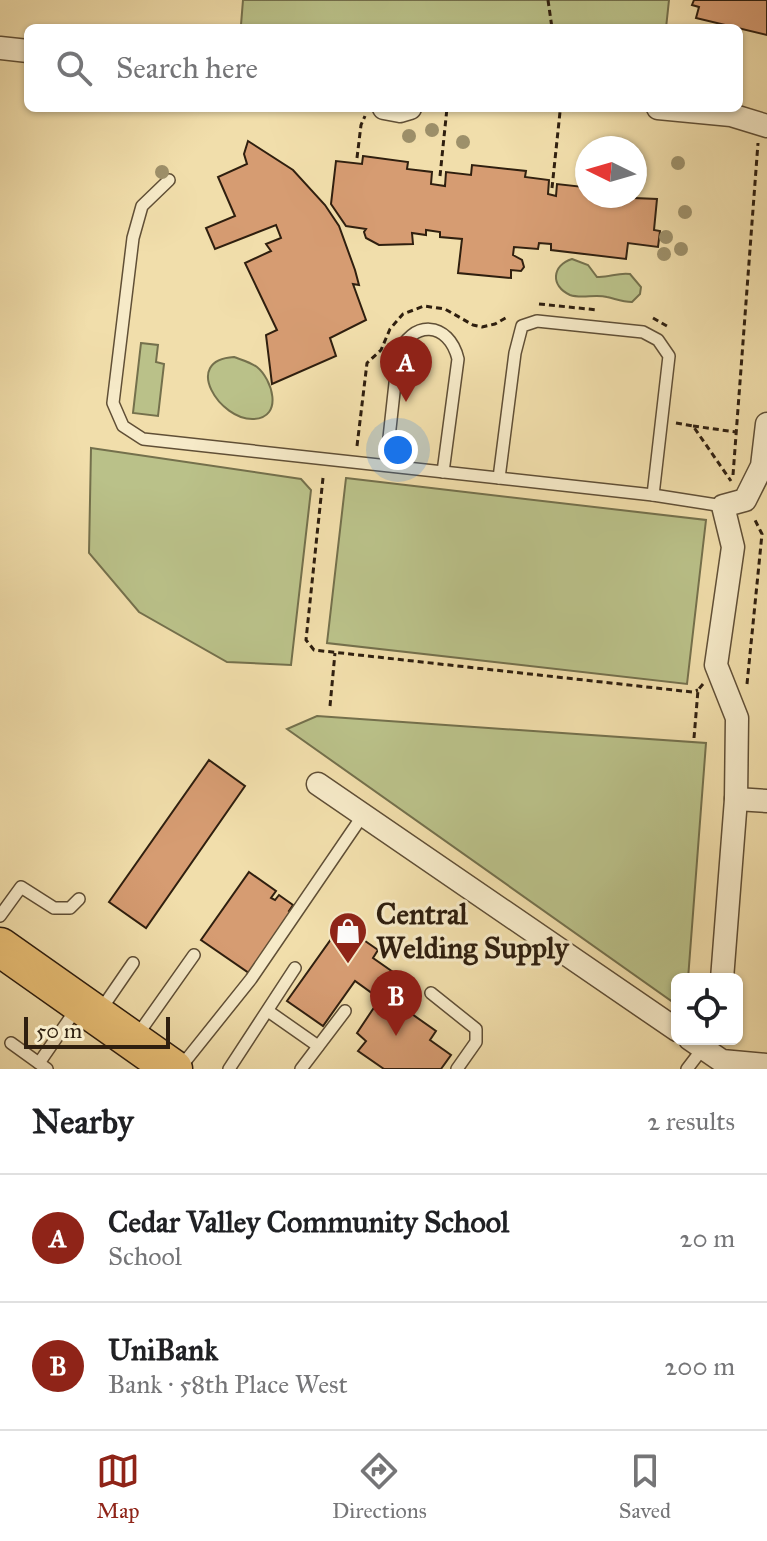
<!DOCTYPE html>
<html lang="en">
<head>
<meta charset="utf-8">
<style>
	:root { --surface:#fff; --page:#f6f6f6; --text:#202124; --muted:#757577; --line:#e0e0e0; --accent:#8f2418 }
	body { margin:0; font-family:"IM FELL Great Primer",serif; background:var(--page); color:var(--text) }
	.controls { position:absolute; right:24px; bottom:24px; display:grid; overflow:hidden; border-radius:12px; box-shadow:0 2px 6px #0004 }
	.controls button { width:72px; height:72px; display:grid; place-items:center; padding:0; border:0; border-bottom:2px solid var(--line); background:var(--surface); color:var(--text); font:40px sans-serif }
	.compass { position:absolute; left:575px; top:136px; width:72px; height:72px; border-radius:50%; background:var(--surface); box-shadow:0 2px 6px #0004; rotate:275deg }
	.scale { position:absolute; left:24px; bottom:20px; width:146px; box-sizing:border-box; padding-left:8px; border:4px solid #2f1f0f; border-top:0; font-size:22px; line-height:28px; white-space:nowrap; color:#2f1f0f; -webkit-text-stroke:6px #f6eac8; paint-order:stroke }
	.you { position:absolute; left:398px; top:450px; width:28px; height:28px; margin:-20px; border:6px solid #fff; border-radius:50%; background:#1a73e8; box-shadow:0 0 0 12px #1a73e833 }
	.badge { display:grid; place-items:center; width:52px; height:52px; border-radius:50%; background:var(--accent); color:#fff; font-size:26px; font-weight:700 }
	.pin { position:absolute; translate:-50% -66px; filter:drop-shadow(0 2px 4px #0008) }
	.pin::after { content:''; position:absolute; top:42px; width:28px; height:24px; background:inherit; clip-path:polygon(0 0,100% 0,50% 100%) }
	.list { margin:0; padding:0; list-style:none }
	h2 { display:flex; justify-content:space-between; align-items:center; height:104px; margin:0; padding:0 32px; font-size:34px }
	h2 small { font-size:26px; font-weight:400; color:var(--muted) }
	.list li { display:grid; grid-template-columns:52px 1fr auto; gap:24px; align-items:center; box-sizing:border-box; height:128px; padding:0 32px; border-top:2px solid var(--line) }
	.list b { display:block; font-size:30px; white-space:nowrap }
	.list p { margin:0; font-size:26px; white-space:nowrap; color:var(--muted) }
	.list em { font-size:26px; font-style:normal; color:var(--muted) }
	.icon { flex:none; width:44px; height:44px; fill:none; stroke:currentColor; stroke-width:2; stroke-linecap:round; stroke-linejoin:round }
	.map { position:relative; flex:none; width:767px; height:1069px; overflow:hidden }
	.search { position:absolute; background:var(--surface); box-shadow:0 2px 6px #0004; left:24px; right:24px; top:24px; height:88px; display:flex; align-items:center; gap:20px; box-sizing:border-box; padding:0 28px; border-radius:12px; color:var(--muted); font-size:30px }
	.sheet { height:360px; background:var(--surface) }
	nav { display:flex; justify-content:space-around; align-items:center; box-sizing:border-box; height:112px; border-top:2px solid var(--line); background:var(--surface); font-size:22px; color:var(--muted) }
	nav a { display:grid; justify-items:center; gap:4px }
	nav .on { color:var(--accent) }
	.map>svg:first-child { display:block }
	.green { fill:#bac189; stroke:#74704c; stroke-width:2 }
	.building { fill:#d69c72; stroke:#2f1f0f; stroke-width:2 }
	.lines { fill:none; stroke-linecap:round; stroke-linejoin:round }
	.service-casing { stroke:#604f36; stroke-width:14 }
	.minor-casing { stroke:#604f36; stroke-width:25 }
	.trunk-casing { stroke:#2f1f0f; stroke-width:41 }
	.path { stroke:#2f1f0f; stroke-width:3; stroke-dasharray:6 4; stroke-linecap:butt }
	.service { stroke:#f6eac8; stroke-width:11 }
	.minor { stroke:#f6eac8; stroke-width:22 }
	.trunk { stroke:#e8bf76; stroke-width:38 }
	.tree { fill:#9d906a }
	.labels { text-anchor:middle; stroke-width:6; stroke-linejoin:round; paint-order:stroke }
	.poi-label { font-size:30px; font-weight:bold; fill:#2f1f0f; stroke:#f6eac8; text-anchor:start }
</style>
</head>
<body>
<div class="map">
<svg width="767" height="1069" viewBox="0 0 767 1069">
	<rect width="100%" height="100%" fill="#f1deab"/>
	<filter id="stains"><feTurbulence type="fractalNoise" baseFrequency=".0025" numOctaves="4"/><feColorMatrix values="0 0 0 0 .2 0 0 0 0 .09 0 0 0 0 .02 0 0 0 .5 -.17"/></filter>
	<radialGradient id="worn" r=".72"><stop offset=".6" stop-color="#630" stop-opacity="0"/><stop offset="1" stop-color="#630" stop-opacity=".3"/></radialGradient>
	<g class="green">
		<path d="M243 0H669L666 28H262L241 25Z"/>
		<path d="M572 259 588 265 597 277C609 278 618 272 630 274L641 287 640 294 632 302C622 302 616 299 607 297 595 294 581 299 570 295 550 286 552 265 572 259Z"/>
		<path d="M141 343 158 345 156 362 164 364 158 416 133 413Z"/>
		<path d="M234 357C242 360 250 362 257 367 272 379 284 417 254 419 220 421 181 360 234 357Z"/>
		<path d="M91 448 301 479 311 490 291 665 227 662 139 612 89 553Z"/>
		<path d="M346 478 706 520 687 684 327 643Z"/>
		<path d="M317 716 706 743 688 979H677V1005L287 729Z"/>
	</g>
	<g class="building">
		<path d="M694 0H767V35L696 18 699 7 692 5Z"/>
		<path d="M248 141 293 170 325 205 339 226 355 270 359 285 353 284 366 320 330 338 336 356 272 384 266 335 277 330 245 263 271 251 266 244 281 238 276 225 215 249 206 228 235 216 218 177 247 164 244 154Z"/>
		<path d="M363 156 408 162 407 169 432 172 431 184 445 186 446 172 471 175 472 165 526 171 525 177 549 180 548 194 556 196 557 184 583 187 585 178H587V196L657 199 654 230 660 231 658 247 628 243 626 259 551 250V244L539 243 538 249 514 247 513 255 522 260 524 267 521 271 511 270V278L458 273 462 239 440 237V232L426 230V235L412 233 413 244 379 245 366 238 364 232 366 229 346 226 331 204 336 161 362 164Z"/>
		<path d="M209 760 245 786 146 928 109 902Z"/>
		<path d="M249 872 276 891 271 898 275 900 279 895 293 905 289 911 292 913 249 973 201 940Z"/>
		<path d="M343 914 354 921 348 929 378 950 373 958 393 972 376 996 355 981 323 1026 287 1001 341 925 337 923Z"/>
		<path d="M396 1002 402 1007 399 1012 406 1016 409 1012 436 1031 430 1040 451 1055 441 1069H384L358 1051 366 1041 357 1033 375 1006 387 1013Z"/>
	</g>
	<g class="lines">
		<g class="service-casing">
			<g id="service">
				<path d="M169 180 142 206 133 238 113 403 123 426 143 439 653 495 723 506"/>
				<path d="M386 465 398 356C411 319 449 321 458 359L443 472"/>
				<path d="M499 478 515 353 522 326 537 321 643 332 658 340 669 356 653 495"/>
				<path d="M0 916 21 887 54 908H70L79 899"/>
				<path d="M431 993 476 1029V1042L457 1069"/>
				<path d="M100 1011 133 963"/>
				<path d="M268 1011 318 1046"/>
				<path d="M136 1037 194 955"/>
				<path d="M11 1043 47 1069"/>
				<path d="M39 1063 77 1008"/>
				<path d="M179 1069 251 979 363 815"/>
				<path d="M229 1069 295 968"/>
				<path d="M301 1069 345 1011"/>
				<path d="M687 1069 703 1048"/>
			</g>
		</g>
		<g class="minor-casing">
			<g id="minor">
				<path d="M0 48 28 51"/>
				<path d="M384 108 400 111 410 108"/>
				<path d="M658 108 731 115 767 126"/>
				<path d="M318 784 677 1030"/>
				<path d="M736 799 767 801"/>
				<path d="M722 979 736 799 737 718 716 665 733 547 723 506 745 500 762 466 767 424"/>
				<path d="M690 1039 722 1061 767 1065"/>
			</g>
		</g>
		<g class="trunk-casing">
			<path id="trunk" d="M0 947 173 1069"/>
		</g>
		<g class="path">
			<path d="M548 0 552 28"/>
			<path d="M357 158 361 125 365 116"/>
			<path d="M440 176 447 108"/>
			<path d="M552 188 560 112"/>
			<path d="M539 304 598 310"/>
			<path d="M653 318 667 326"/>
			<path d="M676 423 693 426 731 481"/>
			<path d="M693 426 736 432"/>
			<path d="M357 446 367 363 381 350 390 329 403 314 424 306 445 309 473 325 482 327 495 324 509 316"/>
			<path d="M733 475 758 143"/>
			<path d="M323 478 306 640 314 650 692 692 698 690"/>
			<path d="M747 684 762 534 754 518"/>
			<path d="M330 706 335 653"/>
			<path d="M694 738 698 690 703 684"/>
		</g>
		<use href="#service" class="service"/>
		<use href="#minor" class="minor"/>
		<use href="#trunk" class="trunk"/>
	</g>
	<g class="tree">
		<circle cx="432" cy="130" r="7"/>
		<circle cx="409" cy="136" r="7"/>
		<circle cx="463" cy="142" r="7"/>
		<circle cx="678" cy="163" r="7"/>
		<circle cx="162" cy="172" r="7"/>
		<circle cx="685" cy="212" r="7"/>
		<circle cx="666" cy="237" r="7"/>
		<circle cx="681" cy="249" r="7"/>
		<circle cx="664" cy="254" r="7"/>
	</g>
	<defs>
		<g id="shop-pin" transform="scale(2)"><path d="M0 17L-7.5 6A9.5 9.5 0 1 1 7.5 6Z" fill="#8f2418" stroke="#f6eac8"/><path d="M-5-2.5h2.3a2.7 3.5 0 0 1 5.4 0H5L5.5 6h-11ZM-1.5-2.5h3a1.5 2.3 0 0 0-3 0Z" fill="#fff"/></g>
	</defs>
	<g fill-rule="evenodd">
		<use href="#shop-pin" x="348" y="931"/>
	</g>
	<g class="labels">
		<g class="poi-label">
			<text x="376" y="924">Central<tspan x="376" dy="34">Welding Supply</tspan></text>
		</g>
	</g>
	<rect width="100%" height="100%" filter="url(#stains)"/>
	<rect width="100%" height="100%" fill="url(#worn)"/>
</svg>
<div class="controls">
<button><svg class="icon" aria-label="locate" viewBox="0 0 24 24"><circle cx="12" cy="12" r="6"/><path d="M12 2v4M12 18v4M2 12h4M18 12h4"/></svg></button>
</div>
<svg class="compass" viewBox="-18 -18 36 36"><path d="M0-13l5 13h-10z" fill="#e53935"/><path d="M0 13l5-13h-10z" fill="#757577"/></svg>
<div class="scale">50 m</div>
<div class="you"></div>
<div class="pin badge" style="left:406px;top:402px">A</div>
<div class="pin badge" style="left:396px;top:1036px">B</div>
<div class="search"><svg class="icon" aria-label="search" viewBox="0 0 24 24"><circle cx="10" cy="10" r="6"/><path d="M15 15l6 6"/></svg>Search here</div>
</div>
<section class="sheet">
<h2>Nearby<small>2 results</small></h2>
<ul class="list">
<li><span class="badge">A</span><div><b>Cedar Valley Community School</b><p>School</p></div><em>20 m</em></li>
<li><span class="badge">B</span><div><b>UniBank</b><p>Bank · 58th Place West</p></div><em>200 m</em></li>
</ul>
</section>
<nav>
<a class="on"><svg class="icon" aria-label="map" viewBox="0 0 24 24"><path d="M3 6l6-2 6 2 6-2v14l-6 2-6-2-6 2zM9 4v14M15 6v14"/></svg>Map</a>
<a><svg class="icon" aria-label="directions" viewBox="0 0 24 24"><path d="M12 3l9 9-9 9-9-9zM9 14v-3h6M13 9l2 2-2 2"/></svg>Directions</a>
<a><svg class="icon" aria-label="saved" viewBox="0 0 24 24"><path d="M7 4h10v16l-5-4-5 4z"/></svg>Saved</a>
</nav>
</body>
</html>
